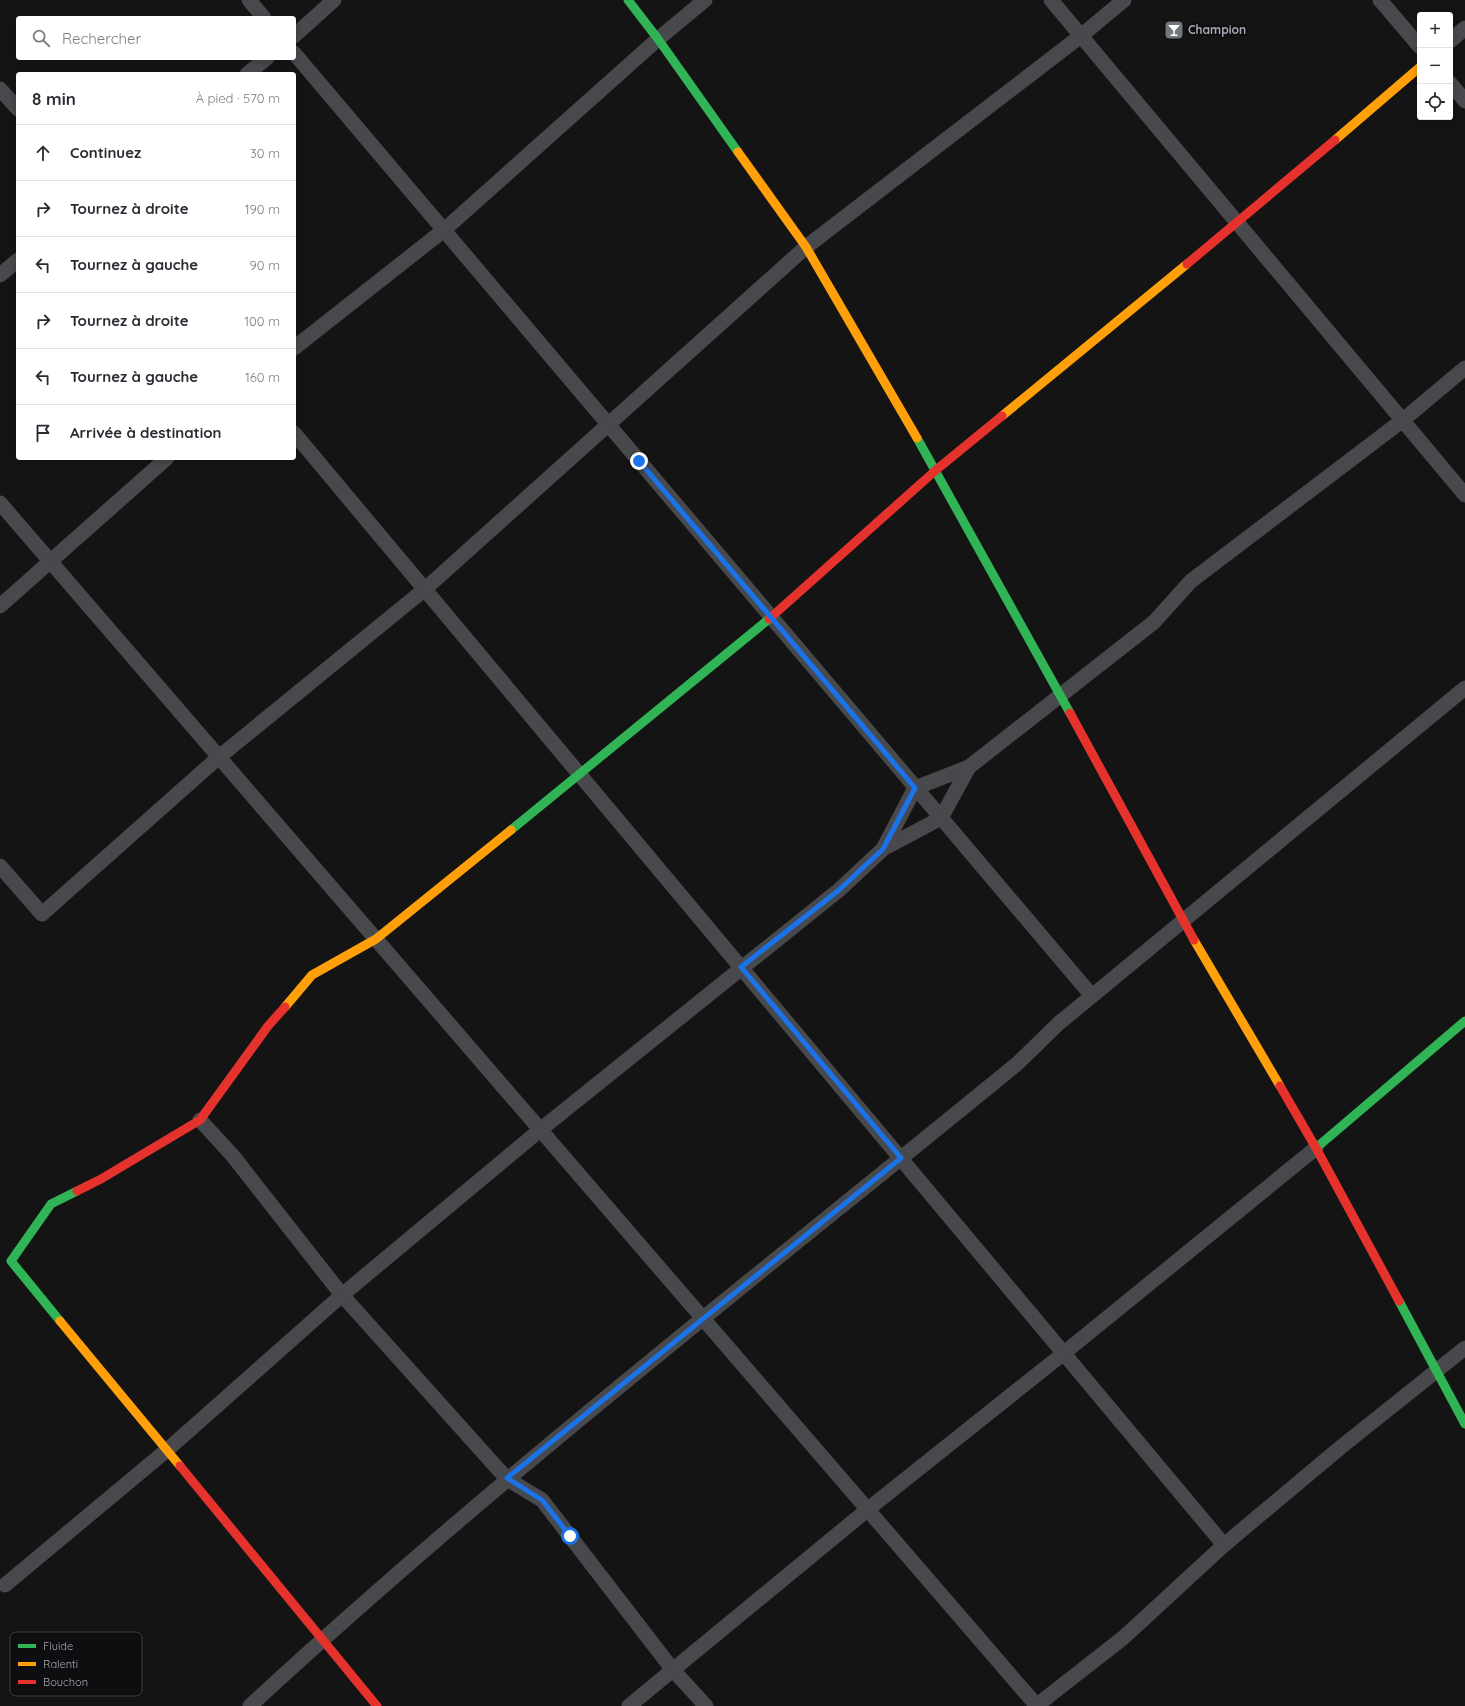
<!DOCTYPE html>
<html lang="fr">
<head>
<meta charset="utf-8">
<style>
	:root { --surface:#fff; --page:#f2f2f3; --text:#2b2b33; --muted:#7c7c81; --line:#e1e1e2 }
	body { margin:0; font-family:Quicksand,sans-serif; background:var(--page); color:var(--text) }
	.controls { position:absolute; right:12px; top:12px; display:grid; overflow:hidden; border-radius:4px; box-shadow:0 2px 6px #0003 }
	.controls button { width:36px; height:36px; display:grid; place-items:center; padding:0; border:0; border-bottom:1px solid var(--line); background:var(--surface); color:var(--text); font:20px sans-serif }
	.stop { position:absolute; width:12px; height:12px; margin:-9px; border:3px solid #1a73e8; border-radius:50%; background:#fff }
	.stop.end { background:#1a73e8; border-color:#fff; box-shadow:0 1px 4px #0008 }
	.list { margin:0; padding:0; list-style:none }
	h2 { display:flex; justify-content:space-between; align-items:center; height:52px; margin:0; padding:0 16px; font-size:17px }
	h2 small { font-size:13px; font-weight:400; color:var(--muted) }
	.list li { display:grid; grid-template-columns:26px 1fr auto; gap:12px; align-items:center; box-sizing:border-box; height:56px; padding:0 16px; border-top:1px solid var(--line) }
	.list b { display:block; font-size:15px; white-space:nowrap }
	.list em { font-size:13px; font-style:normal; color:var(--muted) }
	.icon { flex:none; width:22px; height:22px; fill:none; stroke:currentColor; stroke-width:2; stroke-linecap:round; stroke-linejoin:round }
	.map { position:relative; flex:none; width:1465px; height:1706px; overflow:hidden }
	.search { position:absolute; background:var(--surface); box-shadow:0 2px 6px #0003; left:16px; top:16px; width:280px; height:44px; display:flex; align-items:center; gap:10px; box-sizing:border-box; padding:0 14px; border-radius:4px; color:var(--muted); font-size:15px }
	.panel { position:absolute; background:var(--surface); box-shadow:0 2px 6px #0003; left:16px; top:72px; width:280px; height:388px; border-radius:4px }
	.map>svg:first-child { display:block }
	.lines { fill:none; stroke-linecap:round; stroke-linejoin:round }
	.street { stroke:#48494d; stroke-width:15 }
	.fast { stroke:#30b455; stroke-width:9 }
	.slow { stroke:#ff9f0a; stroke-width:9 }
	.jam { stroke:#e5322d; stroke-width:9 }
	.route { stroke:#1a73e8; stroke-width:5 }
	.labels { text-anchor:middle; stroke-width:4; stroke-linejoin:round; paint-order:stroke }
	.poi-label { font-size:12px; font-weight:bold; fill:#a5aab5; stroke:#0e0e10; text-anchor:start }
	.key { fill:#0e0e10; stroke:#3b3d42; stroke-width:1 }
	.key-label { font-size:11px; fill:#a5aab5 }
</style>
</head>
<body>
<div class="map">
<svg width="1465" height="1706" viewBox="0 0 1465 1706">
	<rect width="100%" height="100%" fill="#141414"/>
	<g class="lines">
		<g class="street">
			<path d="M249 0 264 18"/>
			<path d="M1051 0 1465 495"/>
			<path d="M1380 0 1420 47"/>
			<path d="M294 36 334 0"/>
			<path d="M1450 41 1465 28"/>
			<path d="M294 53 1092 996"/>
			<path d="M247 74 267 58"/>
			<path d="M1450 83 1465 101"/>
			<path d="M0 89 18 109"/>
			<path d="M0 275 18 260"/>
			<path d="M294 348 444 230 658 39 705 0"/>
			<path d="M294 433 1224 1545"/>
			<path d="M0 503 1037 1706"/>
			<path d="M0 606 167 458"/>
			<path d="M883 849 915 788 969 767"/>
			<path d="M0 866 42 914 219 757 425 589 806 247 1082 35 1124 0"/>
			<path d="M200 1120 233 1156 342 1295 507 1479 542 1500 673 1670 706 1706"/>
			<path d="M5 1585 167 1450 342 1295 540 1130 839 890 883 849 941 818 969 767 1154 622 1191 581 1403 420 1465 368"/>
			<path d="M250 1706C495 1479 760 1274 1018 1063L1059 1023 1092 996 1465 688"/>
			<path d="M629 1706 867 1510 1064 1353 1316 1148"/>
			<path d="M1036 1706 1123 1638 1224 1545 1341 1447 1465 1348"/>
		</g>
		<g class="fast">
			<path d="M628 0 658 39 738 152"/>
			<path d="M917 438 1070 713"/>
			<path d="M511 830 769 619"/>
			<path d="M1316 1148 1465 1021"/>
			<path d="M1399 1301 1465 1424"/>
			<path d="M60 1321 11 1261 51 1204 77 1191"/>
		</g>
		<g class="slow">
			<path d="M1335 140 1420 67"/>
			<path d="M738 152 806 247 917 438"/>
			<path d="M1002 416 1187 264"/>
			<path d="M1194 940 1280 1086"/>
			<path d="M285 1007 312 975 376 939 511 830"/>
			<path d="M60 1321 180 1466"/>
		</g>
		<g class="jam">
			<path d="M1187 264 1335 140"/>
			<path d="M769 619 936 470 1002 416"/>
			<path d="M1070 713 1194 940"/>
			<path d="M1280 1086 1316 1148 1399 1301"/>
			<path d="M77 1191 101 1179 200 1120 268 1026 285 1007"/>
			<path d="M180 1466 377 1706"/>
		</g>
	</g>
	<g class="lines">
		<path class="route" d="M570 1536 542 1500 507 1478 901 1158 741 967 839 890 883 849 915 788 639 461"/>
	</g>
	<defs>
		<g id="bar-square" transform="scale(1)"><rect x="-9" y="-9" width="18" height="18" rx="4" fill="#72767d" stroke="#0e0e10"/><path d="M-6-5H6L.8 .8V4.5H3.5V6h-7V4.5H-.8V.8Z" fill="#fff"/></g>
	</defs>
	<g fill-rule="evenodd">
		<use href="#bar-square" x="1174" y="30"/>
	</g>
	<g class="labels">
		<g class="poi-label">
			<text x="1188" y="34">Champion</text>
		</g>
	</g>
	<rect x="10" y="1632" width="132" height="64" rx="6" class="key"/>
	<rect x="18" y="1644" width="18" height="4" fill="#30b455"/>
	<rect x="18" y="1662" width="18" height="4" fill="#ff9f0a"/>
	<rect x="18" y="1680" width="18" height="4" fill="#e5322d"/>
	<g class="key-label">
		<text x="43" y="1650">Fluide</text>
		<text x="43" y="1668">Ralenti</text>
		<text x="43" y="1686">Bouchon</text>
	</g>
</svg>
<div class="controls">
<button>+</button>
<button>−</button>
<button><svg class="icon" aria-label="locate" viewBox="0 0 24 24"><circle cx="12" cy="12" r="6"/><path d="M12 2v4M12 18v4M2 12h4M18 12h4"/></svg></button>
</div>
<div class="stop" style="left:570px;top:1536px"></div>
<div class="stop end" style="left:639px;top:461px"></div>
<div class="search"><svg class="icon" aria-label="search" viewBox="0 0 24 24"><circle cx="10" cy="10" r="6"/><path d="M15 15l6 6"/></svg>Rechercher</div>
<section class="panel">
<h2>8 min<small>À pied · 570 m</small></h2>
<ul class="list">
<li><svg class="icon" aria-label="ahead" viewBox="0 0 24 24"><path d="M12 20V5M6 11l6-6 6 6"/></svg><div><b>Continuez</b></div><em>30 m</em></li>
<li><svg class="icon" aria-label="right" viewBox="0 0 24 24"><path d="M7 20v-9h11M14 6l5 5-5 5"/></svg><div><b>Tournez à droite</b></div><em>190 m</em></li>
<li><svg class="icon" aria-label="left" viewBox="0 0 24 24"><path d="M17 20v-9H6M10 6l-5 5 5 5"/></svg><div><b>Tournez à gauche</b></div><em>90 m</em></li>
<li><svg class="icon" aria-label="right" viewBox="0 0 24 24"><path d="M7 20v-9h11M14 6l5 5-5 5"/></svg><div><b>Tournez à droite</b></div><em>100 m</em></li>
<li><svg class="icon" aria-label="left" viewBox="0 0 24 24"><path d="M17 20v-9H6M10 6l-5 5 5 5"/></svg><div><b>Tournez à gauche</b></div><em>160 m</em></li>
<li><svg class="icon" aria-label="arrive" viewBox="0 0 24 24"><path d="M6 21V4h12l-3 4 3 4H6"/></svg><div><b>Arrivée à destination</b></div></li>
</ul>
</section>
</div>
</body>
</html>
